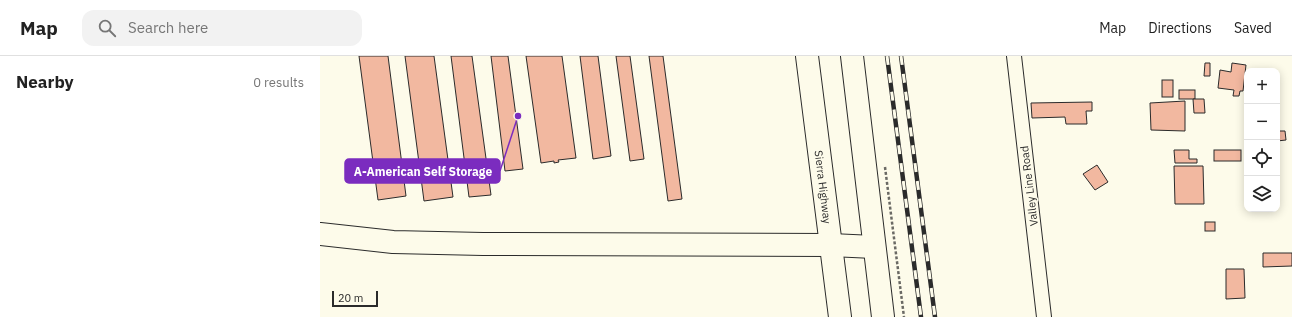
<!DOCTYPE html>
<html lang="en">
<head>
<meta charset="utf-8">
<style>
	:root { --surface:#fff; --page:#f2f2f2; --text:#222; --muted:#767676; --line:#e0e0e0 }
	body { margin:0; font-family:"IBM Plex Sans",sans-serif; background:var(--page); color:var(--text) }
	.controls { position:absolute; right:12px; top:12px; display:grid; overflow:hidden; border-radius:8px; box-shadow:0 2px 10px #0003 }
	.controls button { width:36px; height:36px; display:grid; place-items:center; padding:0; border:0; border-bottom:1px solid var(--line); background:var(--surface); color:var(--text); font:20px sans-serif }
	.scale { position:absolute; left:12px; bottom:10px; width:46px; box-sizing:border-box; padding-left:4px; border:2px solid #2b2b2b; border-top:0; font-size:11px; line-height:14px; white-space:nowrap; color:#2b2b2b; -webkit-text-stroke:3px #fdfbea; paint-order:stroke }
	.list { margin:0; padding:0; list-style:none }
	h2 { display:flex; justify-content:space-between; align-items:center; height:52px; margin:0; padding:0 16px; font-size:17px }
	h2 small { font-size:13px; font-weight:400; color:var(--muted) }
	.icon { flex:none; width:22px; height:22px; fill:none; stroke:currentColor; stroke-width:2; stroke-linecap:round; stroke-linejoin:round }
	.map { position:relative; flex:none; width:972px; height:261px; overflow:hidden }
	header { display:flex; align-items:center; gap:24px; box-sizing:border-box; height:56px; padding:0 20px; background:var(--surface); border-bottom:1px solid var(--line) }
	header strong { font-size:19px }
	nav { display:flex; gap:22px; margin-inline-start:auto; font-size:14px }
	.search { width:280px; height:36px; background:var(--page); display:flex; align-items:center; gap:10px; box-sizing:border-box; padding:0 14px; border-radius:12px; color:var(--muted); font-size:15px }
	main { display:flex }
	aside { flex:1; background:var(--surface) }
	.map>svg:first-child { display:block }
	.building { fill:#f2b8a0; stroke:#2b2b2b }
	.lines { fill:none; stroke-linecap:round; stroke-linejoin:round }
	.street-casing { stroke:#2b2b2b; stroke-width:16 }
	.primary-casing { stroke:#2b2b2b; stroke-width:24 }
	.path { stroke:#6a6964; stroke-width:2.5; stroke-dasharray:3 2; stroke-linecap:butt }
	.street { stroke:#fdfbea; stroke-width:14 }
	.primary { stroke:#fdfbea; stroke-width:22 }
	.rail-casing { stroke:#2b2b2b; stroke-width:4.5 }
	.rail { stroke:#fdfbea; stroke-width:3; stroke-dasharray:9; stroke-linecap:butt }
	.labels { text-anchor:middle; stroke-width:3; stroke-linejoin:round; paint-order:stroke }
	.street-label { font-size:11px; fill:#2b2b2b; stroke:#fdfbea }
	.leader { fill:none; stroke:#7b2cbf; stroke-width:1.5 }
	.callout-dot { fill:#7b2cbf; stroke:#fdfbea; stroke-width:1.5 }
	.callout { fill:#7b2cbf; stroke:#7b2cbf; stroke-width:1.5 }
	.callout-label { font-size:12px; text-anchor:middle; font-weight:bold; fill:#fff }
</style>
</head>
<body>
<header>
<strong>Map</strong>
<div class="search"><svg class="icon" aria-label="search" viewBox="0 0 24 24"><circle cx="10" cy="10" r="6"/><path d="M15 15l6 6"/></svg>Search here</div>
<nav><a>Map</a><a>Directions</a><a>Saved</a></nav>
</header>
<main>
<aside>
<h2>Nearby<small>0 results</small></h2>
<ul class="list">
</ul>
</aside>
<div class="map">
<svg width="972" height="261" viewBox="0 0 972 261">
	<rect width="100%" height="100%" fill="#fdfbea"/>
	<g class="building">
		<path d="M39 0H68L86 140 58 144Z"/>
		<path d="M85 0H114L133 141 104 145Z"/>
		<path d="M131 0H152L171 139 149 141Z"/>
		<path d="M171 0H188L203 113 185 115Z"/>
		<path d="M206 0H242L256 102 238 104 239 106 234 107V105L221 107Z"/>
		<path d="M260 0H278L291 100 273 103Z"/>
		<path d="M296 0H310L324 103 310 105Z"/>
		<path d="M329 0H343L362 143 348 145Z"/>
		<path d="M885 7H890V20H884Z"/>
		<path d="M912 7 926 9 923 35H920L919 40H913L914 34 898 32 900 14 911 16Z"/>
		<rect x="842" y="24" width="11" height="17"/>
		<rect x="859" y="34" width="16" height="9"/>
		<path d="M873 43H884L885 57H874Z"/>
		<path d="M865 45V75L831 74 830 47Z"/>
		<path d="M772 46V55H766L767 68H746L745 61 712 62 711 47Z"/>
		<path d="M957 75H965L966 84 957 85Z"/>
		<path d="M854 94H869V103H877V107H855Z"/>
		<rect x="894" y="94" width="27" height="11"/>
		<path d="M777 109 788 126 775 134 763 118Z"/>
		<path d="M854 110H883L884 148H855Z"/>
		<rect x="885" y="166" width="10" height="9"/>
		<path d="M943 197H972V210L943 211Z"/>
		<path d="M906 213H924L925 242 906 243Z"/>
	</g>
	<g class="lines">
		<g class="street-casing">
			<path id="street" d="M694 0 724 261"/>
		</g>
		<g class="primary-casing">
			<g id="primary">
				<path d="M487 0 520 261"/>
				<path d="M532 0 563 261"/>
				<path d="M0 178 73 186 163 188 511 189 554 191"/>
			</g>
		</g>
		<path class="path" d="M565 111 584 261"/>
		<use href="#street" class="street"/>
		<use href="#primary" class="primary"/>
		<g class="rail-casing">
			<g id="rail">
				<path d="M567 0 601 261"/>
				<path d="M581 0 615 261"/>
			</g>
		</g>
		<use href="#rail" class="rail"/>
	</g>
	<g class="labels">
		<g class="street-label">
			<text transform="translate(709 130) rotate(-97)" y="4">Valley Line Road</text>
			<text transform="translate(503 131) rotate(83)" y="4">Sierra Highway</text>
		</g>
	</g>
	<path class="leader" d="M198 60L180 115"/>
	<circle class="callout-dot" cx="198" cy="60" r="4"/>
	<rect class="callout" x="25" y="103" width="155" height="24" rx="4"/>
	<g class="callout-label">
		<text x="103" y="120">A-American Self Storage</text>
	</g>
</svg>
<div class="controls">
<button>+</button>
<button>−</button>
<button><svg class="icon" aria-label="locate" viewBox="0 0 24 24"><circle cx="12" cy="12" r="6"/><path d="M12 2v4M12 18v4M2 12h4M18 12h4"/></svg></button>
<button><svg class="icon" aria-label="layers" viewBox="0 0 24 24"><path d="M12 4l9 5-9 5-9-5zM3 14l9 5 9-5"/></svg></button>
</div>
<div class="scale">20 m</div>
</div>
</main>
</body>
</html>
